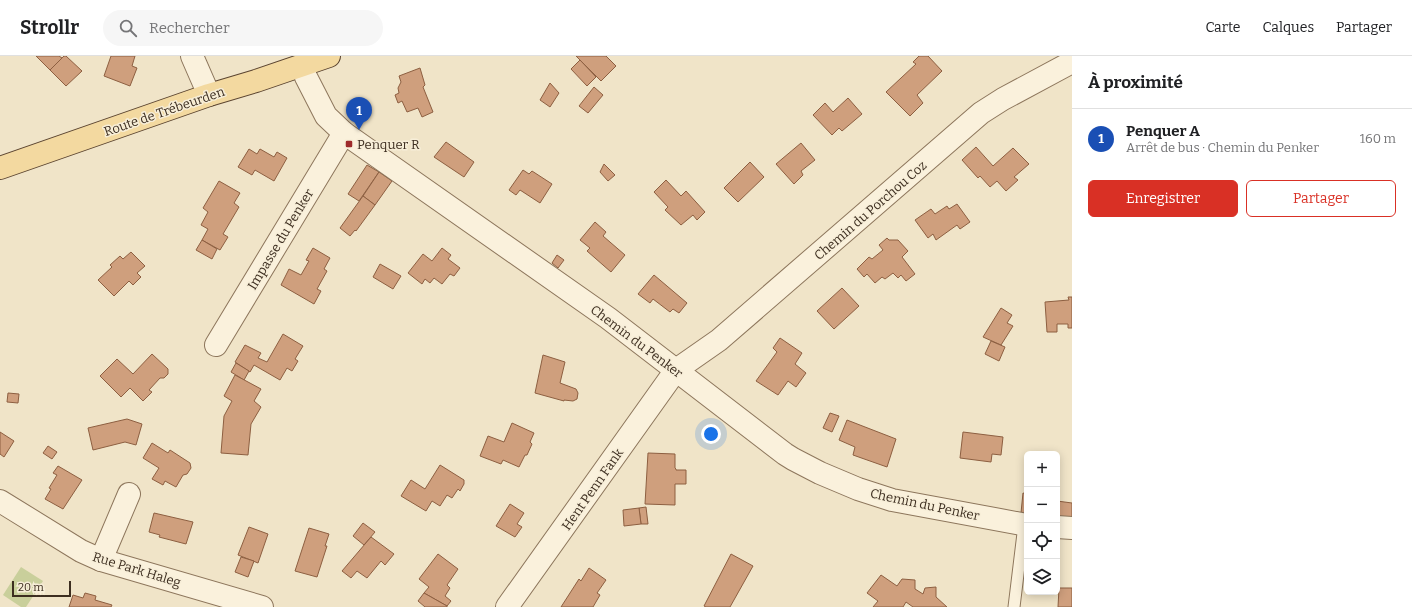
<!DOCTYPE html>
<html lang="fr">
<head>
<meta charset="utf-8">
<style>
	:root { --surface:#fff; --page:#f6f6f6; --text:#202124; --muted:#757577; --line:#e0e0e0; --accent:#d93025 }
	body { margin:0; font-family:Bitter,serif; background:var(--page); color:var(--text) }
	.controls { position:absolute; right:12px; bottom:12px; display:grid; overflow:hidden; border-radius:6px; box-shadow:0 2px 10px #0003 }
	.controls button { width:36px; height:36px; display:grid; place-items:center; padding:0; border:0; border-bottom:1px solid var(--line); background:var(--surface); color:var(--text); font:20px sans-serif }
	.scale { position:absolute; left:12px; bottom:10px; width:59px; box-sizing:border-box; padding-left:4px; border:2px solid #3d2e20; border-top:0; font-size:11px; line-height:14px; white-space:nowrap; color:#3d2e20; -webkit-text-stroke:3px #f7eed8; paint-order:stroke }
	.you { position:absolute; left:711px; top:378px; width:14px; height:14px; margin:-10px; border:3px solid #fff; border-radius:50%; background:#1a73e8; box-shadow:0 0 0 6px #1a73e833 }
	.badge { display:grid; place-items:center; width:26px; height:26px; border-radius:50%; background:var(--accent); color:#fff; font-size:13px; font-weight:700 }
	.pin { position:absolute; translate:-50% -33px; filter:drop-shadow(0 1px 2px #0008) }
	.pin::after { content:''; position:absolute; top:21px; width:14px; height:12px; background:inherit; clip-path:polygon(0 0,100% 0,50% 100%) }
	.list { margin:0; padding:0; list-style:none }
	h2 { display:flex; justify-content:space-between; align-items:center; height:52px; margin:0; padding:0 16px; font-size:17px }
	h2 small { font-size:13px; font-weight:400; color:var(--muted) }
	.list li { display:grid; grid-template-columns:26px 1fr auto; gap:12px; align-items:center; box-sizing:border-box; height:60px; padding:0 16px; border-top:1px solid var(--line) }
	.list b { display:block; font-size:15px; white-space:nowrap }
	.list p { margin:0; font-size:13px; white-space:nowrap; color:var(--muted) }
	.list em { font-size:13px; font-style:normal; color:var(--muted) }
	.actions { display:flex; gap:8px; padding:12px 16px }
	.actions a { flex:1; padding:9px 0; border:1px solid var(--accent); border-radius:6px; text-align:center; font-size:14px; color:var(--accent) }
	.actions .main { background:var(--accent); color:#fff }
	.icon { flex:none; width:22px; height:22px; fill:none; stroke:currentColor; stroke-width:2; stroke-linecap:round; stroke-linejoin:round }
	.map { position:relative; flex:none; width:1072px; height:551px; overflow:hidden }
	header { display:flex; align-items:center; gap:24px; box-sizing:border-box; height:56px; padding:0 20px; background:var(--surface); border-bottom:1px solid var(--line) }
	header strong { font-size:19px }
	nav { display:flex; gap:22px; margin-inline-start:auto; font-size:14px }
	.search { width:280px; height:36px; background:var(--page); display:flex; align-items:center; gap:10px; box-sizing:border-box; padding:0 14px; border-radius:22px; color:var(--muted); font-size:15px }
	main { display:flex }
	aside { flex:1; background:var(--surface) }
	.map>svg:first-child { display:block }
	.green { fill:#c9cf9b }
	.building { fill:#cf9f7d; stroke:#8d5f41 }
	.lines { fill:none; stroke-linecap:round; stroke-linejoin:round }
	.service-casing { stroke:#8d765c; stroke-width:13 }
	.minor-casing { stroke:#8d765c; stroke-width:24 }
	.primary-casing { stroke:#5b4430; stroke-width:24 }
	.service { stroke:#faf1dc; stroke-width:11 }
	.minor { stroke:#faf1dc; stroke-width:22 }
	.primary { stroke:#f3d9a0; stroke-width:22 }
	.poi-dot { fill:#9e2a2b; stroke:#f7eed8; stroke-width:1.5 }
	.labels { text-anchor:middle; stroke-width:3; stroke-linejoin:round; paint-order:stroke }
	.street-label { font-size:13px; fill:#3d2e20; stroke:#f7eed8 }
	.poi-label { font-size:13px; fill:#3d2e20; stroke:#f7eed8; text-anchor:start }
</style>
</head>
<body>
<header>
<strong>Strollr</strong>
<div class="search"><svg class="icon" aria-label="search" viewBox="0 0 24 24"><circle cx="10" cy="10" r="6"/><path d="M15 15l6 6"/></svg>Rechercher</div>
<nav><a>Carte</a><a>Calques</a><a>Partager</a></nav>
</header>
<main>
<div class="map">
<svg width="1072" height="551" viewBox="0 0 1072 551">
	<rect width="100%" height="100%" fill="#f0e4c8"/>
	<path class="green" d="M21 511 43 525 26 551H21L3 539Z"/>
	<g class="building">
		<path d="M36 0H59L62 2 50 14Z"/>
		<path d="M64 0H66L82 15 66 30 50 14Z"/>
		<path d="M111 0H135L132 10 137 12 130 30 104 20Z"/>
		<path d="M576 0H606L616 10 601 25Z"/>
		<path d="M919 0H928L942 15 917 39 923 47 910 60 886 36 916 8 913 6Z"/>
		<path d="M580 4 596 21 587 30 571 13Z"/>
		<path d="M420 12 425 29 423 31 433 56 422 61 418 52 407 56 402 45 398 47 395 39 399 37 398 32 401 26 399 20Z"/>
		<path d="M550 27 559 37 550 51 540 44Z"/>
		<path d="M594 31 603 39 588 57 579 50Z"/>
		<path d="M848 42 862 58 842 75 839 72 832 79 813 59 825 47 833 56Z"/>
		<path d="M446 86 474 106 464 121 434 101Z"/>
		<path d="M801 87 815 104 801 115 803 119 794 128 776 108Z"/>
		<path d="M976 91 993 110 1013 92 1029 108 1014 121 1018 124 1006 135 997 125 990 131 980 120 978 122 962 104Z"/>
		<path d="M249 93 257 98 260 93 274 101 277 96 287 102 274 125 255 114 252 119 238 111Z"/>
		<path d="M750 106 764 121 738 146 724 132Z"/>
		<path d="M604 108 615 119 608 125 600 116Z"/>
		<path d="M367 109 379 116 359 145 348 138Z"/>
		<path d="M523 114 529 118 532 115 552 128 540 147 520 134 516 139 509 134Z"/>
		<path d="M379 116 392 125 375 149 363 140Z"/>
		<path d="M666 124 681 140 686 135 705 156 697 164 693 159 681 169 665 154 668 151 654 136Z"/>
		<path d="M219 125 240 137 234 147 239 151 223 178 228 181 220 194 202 184 208 173 201 169 208 156 203 152Z"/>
		<path d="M363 140 375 149 356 175 355 174 350 180 340 172Z"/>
		<path d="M957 148 970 166 960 173 957 169 936 184 933 178 928 182 915 164 931 153 935 158 947 150 949 153Z"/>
		<path d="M595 166 606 176 603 180 625 199 611 216 587 195 590 192 580 184Z"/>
		<path d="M887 182 889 184H898L908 195 902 201 915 218 906 225 901 219 898 222 893 217 885 223 882 221 875 227 867 218 864 221 857 213 869 201 872 203 883 194 879 189Z"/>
		<path d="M202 184 217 193 212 203 196 194Z"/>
		<path d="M313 192 330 202 324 213 327 215 317 233 321 235 314 248 281 229 289 213 301 219 309 205 306 204Z"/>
		<path d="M442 192 451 199 448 203 460 212 454 220 450 218 442 228 434 222 430 227 425 223 422 228 408 217 423 198 432 205Z"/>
		<path d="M131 196 145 210 137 217 141 221 133 229 129 225 114 240 98 224 112 211 110 209 120 200 123 203Z"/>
		<path d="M557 199 564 204 558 212 552 207Z"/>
		<path d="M380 208 401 220 393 233 373 221Z"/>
		<path d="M654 219 687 247 679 257 673 253 670 256 653 243 650 247 638 238Z"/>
		<path d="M842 232 859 250 834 273 817 255Z"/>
		<path d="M1068 241H1072V272H1068V268H1057V276H1047L1045 246 1069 244Z"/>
		<path d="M1001 252 1012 259 1007 267 1013 270 1001 289 983 281Z"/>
		<path d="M283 278 303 290 295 303 298 305 292 315 287 312 280 324 254 309 250 316 235 306 245 289 261 297 258 302 267 306Z"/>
		<path d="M780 282 802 297 795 308 806 317 796 331 788 325 778 339 756 325 777 296 773 292Z"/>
		<path d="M991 285 1005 291 999 305 985 298Z"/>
		<path d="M152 298 168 313V318L164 322H160L149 334 152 336 143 345 130 332 121 341 100 320 117 303 133 318Z"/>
		<path d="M543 299 565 306 560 327 576 333 578 337 577 343 573 345 564 344V345L535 337Z"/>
		<path d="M236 307 249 315 244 324 231 316Z"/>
		<path d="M235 319 261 333 254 345 261 351 251 368 248 399 221 397 224 360 232 345 224 340Z"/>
		<path d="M8 337 19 338 18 347 7 346Z"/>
		<path d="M830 357 839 360 832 376 823 372Z"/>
		<path d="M127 363 142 368 136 389 125 386 93 394 88 372Z"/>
		<path d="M847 364 896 383 887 411 853 399 855 391 839 384Z"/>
		<path d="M512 367 534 377 530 386 532 388 527 399H525L519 411 503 404 501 408 480 400 488 380 504 386Z"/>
		<path d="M0 376 14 385 4 401 0 398Z"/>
		<path d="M963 376 1003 381 1001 399 992 398 991 406 960 402Z"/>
		<path d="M152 387 168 397 170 394 190 407 191 412 187 418 183 419 176 431 165 425 163 429 152 423 159 412 143 402Z"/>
		<path d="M48 390 57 396 52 403 43 397Z"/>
		<path d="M648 397 675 398V412L676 413V414H686V428H675V449L645 448Z"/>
		<path d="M440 409 464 424V428L460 435 458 433 452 442 447 439 440 450 432 445 426 455 401 440 411 424 425 433Z"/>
		<path d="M58 410 82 424 63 453 45 443 51 433 49 432 57 419 53 417Z"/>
		<path d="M1023 437 1027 438V458L1021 457Z"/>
		<path d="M1057 445 1072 447V465L1057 463Z"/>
		<path d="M510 448 524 457 517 468 522 471 515 481 496 470Z"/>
		<path d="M646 451 648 468H641L639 452Z"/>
		<path d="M639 452 641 468 624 470 623 454Z"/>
		<path d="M154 457 193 466 186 488 159 481 160 479 149 476Z"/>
		<path d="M363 467 375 476 364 489 353 480Z"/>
		<path d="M249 471 268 478 258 507 238 499Z"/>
		<path d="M309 472 329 478 325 490H327L317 521 295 515Z"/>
		<path d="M371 481 394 498 385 509 381 505 367 522 357 515 351 522 342 515Z"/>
		<path d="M438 498 458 513 447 529 450 532 445 540 451 545 447 550 424 537 429 531 419 523Z"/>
		<path d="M731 498 753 510 730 551H706L704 550Z"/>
		<path d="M241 501 254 505 248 521 235 516Z"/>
		<path d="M589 512 606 524 597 537 600 539 593 551H561L579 523 581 525Z"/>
		<path d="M881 519 897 530 902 523 915 524V533L923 538 925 532 936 531V541L947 551H913L906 546 903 551H873L878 545 867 537Z"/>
		<path d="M1059 532H1072V551H1058Z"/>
		<path d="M85 537 96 540 95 544 112 549 111 551H69L73 539 83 542Z"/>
		<path d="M424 537 447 550V551H425L418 545Z"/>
	</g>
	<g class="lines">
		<g class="service-casing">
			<path id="service" d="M1014 551 1024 469"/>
		</g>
		<g class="minor-casing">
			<g id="minor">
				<path d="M192 0 209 39"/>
				<path d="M302 9 306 21 326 60 344 77 608 262 785 398 793 403 820 417 858 433 892 444 1027 469"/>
				<path d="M216 289 344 77"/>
				<path d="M0 445 81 495 101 504 262 551"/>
				<path d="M1057 471 1072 472"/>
				<path d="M101 504 129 438"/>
				<path d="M507 551 676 314 719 284 981 57 1003 43 1072 6"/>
			</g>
		</g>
		<g class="primary-casing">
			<path id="primary" d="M0 112 209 39 256 25 329 0"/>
		</g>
		<use href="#service" class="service"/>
		<use href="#minor" class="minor"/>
		<use href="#primary" class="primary"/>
	</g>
	<rect class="poi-dot" x="345" y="84" width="8" height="8" rx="2"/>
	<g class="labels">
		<g class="street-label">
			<text transform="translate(164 55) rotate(-19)" y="5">Route de Trébeurden</text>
			<text transform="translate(870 154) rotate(-41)" y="5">Chemin du Porchou Coz</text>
			<text transform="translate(280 183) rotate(-59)" y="5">Impasse du Penker</text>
			<text transform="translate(637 285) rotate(37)" y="5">Chemin du Penker</text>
			<text transform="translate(592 433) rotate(-55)" y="5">Hent Penn Fank</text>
			<text transform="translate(925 448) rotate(12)" y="5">Chemin du Penker</text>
			<text transform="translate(137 513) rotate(17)" y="5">Rue Park Haleg</text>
		</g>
		<g class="poi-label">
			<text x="357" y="93">Penquer R</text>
		</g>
	</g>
</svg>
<div class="controls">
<button>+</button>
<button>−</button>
<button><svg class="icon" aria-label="locate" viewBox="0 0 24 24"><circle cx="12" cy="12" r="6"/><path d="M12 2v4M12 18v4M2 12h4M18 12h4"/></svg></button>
<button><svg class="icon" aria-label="layers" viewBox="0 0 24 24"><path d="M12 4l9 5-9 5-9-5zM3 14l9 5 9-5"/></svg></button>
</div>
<div class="scale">20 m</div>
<div class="you"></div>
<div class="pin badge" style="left:359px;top:74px;background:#1a4fb4">1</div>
</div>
<aside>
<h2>À proximité<small></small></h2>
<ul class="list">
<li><span class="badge" style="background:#1a4fb4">1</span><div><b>Penquer A</b><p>Arrêt de bus · Chemin du Penker</p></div><em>160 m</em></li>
</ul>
<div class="actions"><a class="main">Enregistrer</a><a>Partager</a></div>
</aside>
</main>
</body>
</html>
